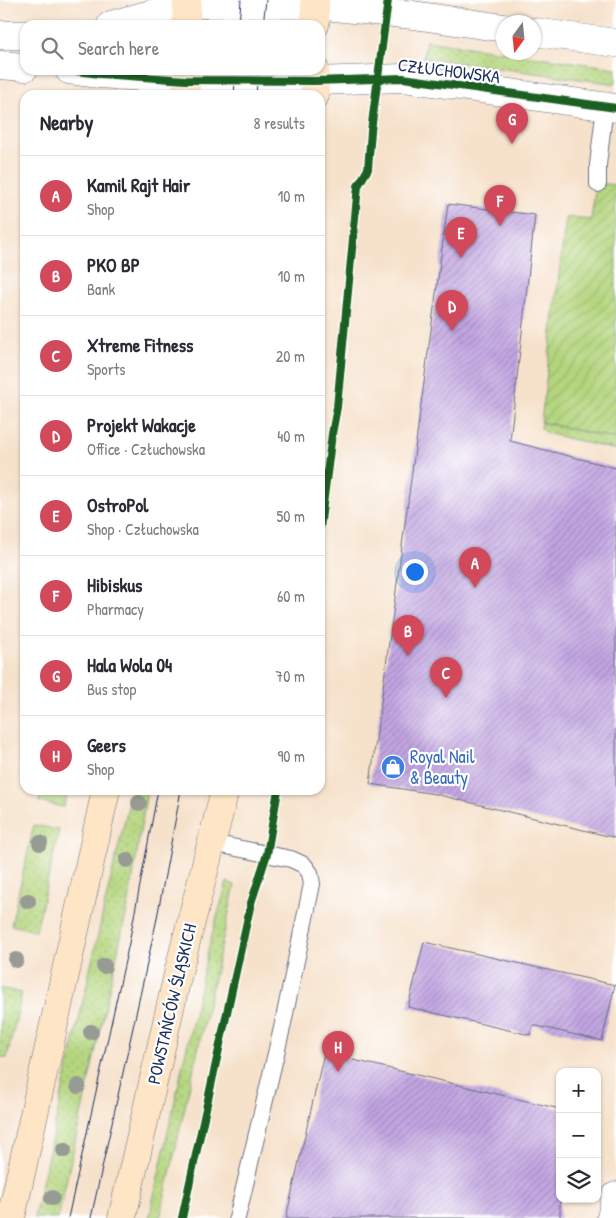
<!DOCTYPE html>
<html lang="en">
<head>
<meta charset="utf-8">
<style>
	:root { --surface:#fff; --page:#f7f7f7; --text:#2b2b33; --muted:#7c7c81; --line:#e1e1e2; --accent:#d1495b }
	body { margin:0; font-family:"Patrick Hand",sans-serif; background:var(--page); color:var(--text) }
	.controls { position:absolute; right:15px; bottom:15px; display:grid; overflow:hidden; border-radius:10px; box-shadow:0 1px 4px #0004 }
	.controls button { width:45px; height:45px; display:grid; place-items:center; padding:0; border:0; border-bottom:1px solid var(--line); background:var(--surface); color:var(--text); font:25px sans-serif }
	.compass { position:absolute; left:496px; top:15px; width:45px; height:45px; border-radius:50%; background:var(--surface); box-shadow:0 1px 4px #0004; rotate:195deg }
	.you { position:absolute; left:414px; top:571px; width:18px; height:18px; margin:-12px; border:4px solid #fff; border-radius:50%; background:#1a73e8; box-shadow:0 0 0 8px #1a73e833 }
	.badge { display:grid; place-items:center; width:32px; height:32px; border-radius:50%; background:var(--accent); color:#fff; font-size:16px; font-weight:700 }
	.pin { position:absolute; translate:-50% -41px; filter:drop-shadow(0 1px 2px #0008) }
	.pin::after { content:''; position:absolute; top:26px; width:18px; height:15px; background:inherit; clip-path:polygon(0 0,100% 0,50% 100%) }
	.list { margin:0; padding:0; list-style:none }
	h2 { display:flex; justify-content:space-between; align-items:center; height:65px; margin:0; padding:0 20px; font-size:21px }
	h2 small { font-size:16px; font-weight:400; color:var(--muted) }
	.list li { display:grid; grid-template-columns:32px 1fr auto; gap:15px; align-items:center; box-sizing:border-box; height:80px; padding:0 20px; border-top:1px solid var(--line) }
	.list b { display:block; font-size:19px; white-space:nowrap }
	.list p { margin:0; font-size:16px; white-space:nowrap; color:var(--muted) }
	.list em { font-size:16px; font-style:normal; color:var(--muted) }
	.icon { flex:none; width:28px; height:28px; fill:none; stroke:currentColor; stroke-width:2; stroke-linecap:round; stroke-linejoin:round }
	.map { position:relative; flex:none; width:616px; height:1218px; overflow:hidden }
	.search { position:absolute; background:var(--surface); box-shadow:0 1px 4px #0004; left:20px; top:20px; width:305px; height:55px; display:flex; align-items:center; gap:12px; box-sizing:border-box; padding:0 18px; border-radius:15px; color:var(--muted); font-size:19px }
	.panel { position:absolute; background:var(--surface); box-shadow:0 1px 4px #0004; left:20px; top:90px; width:305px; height:705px; border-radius:15px }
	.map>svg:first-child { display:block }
	.grass { fill:url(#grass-dots); stroke:#68826e }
	.garden { fill:url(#garden-furrows); stroke:#68826e }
	.building { fill:url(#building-hatch) }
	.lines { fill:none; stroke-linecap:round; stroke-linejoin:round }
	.service-casing { stroke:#686d84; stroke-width:18 }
	.minor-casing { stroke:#686d84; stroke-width:29 }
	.tertiary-casing { stroke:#686d84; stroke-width:29 }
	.secondary-casing { stroke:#686d84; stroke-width:29 }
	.service { stroke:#fff; stroke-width:16 }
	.minor { stroke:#fff; stroke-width:28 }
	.tertiary { stroke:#fff; stroke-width:28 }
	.secondary { stroke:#fde5c5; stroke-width:28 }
	.tram { stroke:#1b2f5e; stroke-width:1 }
	.cycleway-casing { stroke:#fff; stroke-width:11 }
	.cycleway { stroke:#1b5e20; stroke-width:8 }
	.tree { fill:#979b94 }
	.labels { text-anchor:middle; stroke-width:4.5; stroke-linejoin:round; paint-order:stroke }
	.street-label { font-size:18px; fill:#1b2f5e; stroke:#fff }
	.shop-label { font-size:18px; fill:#366cbe; stroke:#fff; text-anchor:start }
</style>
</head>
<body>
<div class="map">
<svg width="616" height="1218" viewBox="0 0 616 1218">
	<defs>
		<pattern id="grass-dots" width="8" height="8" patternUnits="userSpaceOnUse" patternTransform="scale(1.25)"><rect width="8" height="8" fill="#b4d57d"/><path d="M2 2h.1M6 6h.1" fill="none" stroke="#9ab76e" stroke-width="1.8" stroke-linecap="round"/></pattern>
		<pattern id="garden-furrows" width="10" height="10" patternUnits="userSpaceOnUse" patternTransform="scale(1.25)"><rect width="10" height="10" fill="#b4d57d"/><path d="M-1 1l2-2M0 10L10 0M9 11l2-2" fill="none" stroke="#9ab76e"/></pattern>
		<pattern id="building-hatch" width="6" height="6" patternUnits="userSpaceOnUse" patternTransform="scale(1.25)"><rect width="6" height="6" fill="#c2a5e2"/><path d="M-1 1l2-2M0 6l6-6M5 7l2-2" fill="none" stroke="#9d87ba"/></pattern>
	</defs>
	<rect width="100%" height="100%" fill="#fff"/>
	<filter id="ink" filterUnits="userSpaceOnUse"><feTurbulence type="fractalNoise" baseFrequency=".02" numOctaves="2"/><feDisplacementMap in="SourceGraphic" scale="10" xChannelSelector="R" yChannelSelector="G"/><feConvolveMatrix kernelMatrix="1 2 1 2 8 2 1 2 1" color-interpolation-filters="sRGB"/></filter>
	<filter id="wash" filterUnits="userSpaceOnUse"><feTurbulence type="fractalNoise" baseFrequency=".0096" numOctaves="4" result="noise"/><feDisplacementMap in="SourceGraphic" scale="20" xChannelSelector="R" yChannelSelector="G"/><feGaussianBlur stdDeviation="1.12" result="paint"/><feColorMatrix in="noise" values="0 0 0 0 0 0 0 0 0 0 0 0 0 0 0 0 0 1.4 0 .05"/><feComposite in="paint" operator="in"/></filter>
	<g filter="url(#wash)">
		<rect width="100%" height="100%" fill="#f6e1ca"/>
		<g class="grass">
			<path d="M426 41 616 68V84L423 58Z"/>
			<path d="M541 422 616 439V450L546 433 541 429Z"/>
			<path d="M41 790H68L64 807 39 802Z"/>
			<path d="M132 790H147L129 901 58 1218H34L106 899Z"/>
			<path d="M34 825 59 830 36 931 11 925Z"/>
			<path d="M227 882 235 885 160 1218H149L210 942Z"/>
			<path d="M0 988 22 993 7 1058 0 1057Z"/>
		</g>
		<path class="garden" d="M596 183 616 185V439L541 422 566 217 591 220Z"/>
		<g id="blocks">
			<g class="building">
				<path d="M448 204 535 215 510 441 616 468V838L435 794 370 784Z"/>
				<path d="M424 942 615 985 602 1041 533 1025 530 1035 408 1007Z"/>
				<path d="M324 1053 560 1109V1218H286Z"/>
			</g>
		</g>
	</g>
	<g filter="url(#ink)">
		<use href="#blocks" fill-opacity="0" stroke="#686d84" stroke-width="1"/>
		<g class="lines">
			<g class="service-casing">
				<g id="service">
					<path d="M598 184V165L605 106"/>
					<path d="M212 843 291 859 304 865 310 873 312 884 282 1028 237 1218"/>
				</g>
			</g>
			<g class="minor-casing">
				<g id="minor">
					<path d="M111 25 187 4"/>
					<path d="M0 35H25"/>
					<path d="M0 65 25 67"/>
					<path d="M69 70 100 74 186 80"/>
					<path d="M611 1218 616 1196"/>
				</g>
			</g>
			<g class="tertiary-casing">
				<g id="tertiary">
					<path d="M187 4 315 5 413 15 504 28"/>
					<path d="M534 32 616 43"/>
					<path d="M186 80 315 81 403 78 616 108"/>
				</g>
			</g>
			<g class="secondary-casing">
				<g id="secondary">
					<path d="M315 0V25"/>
					<path d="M186 25 187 0"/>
					<path d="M186 95V70"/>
					<path d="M315 95V70"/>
					<path d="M11 1218 106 790"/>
					<path d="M122 1218 179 969 225 790"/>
				</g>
			</g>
			<use href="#service" class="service"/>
			<use href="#minor" class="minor"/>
			<use href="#tertiary" class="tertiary"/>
			<use href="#secondary" class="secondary"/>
			<g class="tram">
				<path d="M239 25 241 0"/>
				<path d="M263 25 266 0"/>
				<path d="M234 95 236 70"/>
				<path d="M256 95 258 70"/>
				<path d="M68 1218 129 943 158 790"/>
				<path d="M91 1218 156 923 181 790"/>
			</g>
			<g class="cycleway-casing">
				<g id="cycleway">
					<path d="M69 70 100 74 186 80 315 81 403 78 616 108"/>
					<path d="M320 528 332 434 337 407 358 186 368 169 371 131 388 0"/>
					<path d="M182 1218 251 903 267 854 278 790"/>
				</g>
			</g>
			<use href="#cycleway" class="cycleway"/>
		</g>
		<g class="tree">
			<circle cx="139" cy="803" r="8"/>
			<circle cx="40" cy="843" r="8"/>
			<circle cx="127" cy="860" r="8"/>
			<circle cx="28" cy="901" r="8"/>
			<circle cx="16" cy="960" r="8"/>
			<circle cx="104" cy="966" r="8"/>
			<circle cx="91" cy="1032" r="8"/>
			<circle cx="78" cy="1086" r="8"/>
			<circle cx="64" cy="1150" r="8"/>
			<circle cx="52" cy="1198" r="8"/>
		</g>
	</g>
	<defs>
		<g id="shop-disc" transform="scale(1.25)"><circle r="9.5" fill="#3f7fe0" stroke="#fff"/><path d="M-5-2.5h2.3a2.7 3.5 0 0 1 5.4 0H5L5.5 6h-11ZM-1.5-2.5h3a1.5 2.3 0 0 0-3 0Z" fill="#fff"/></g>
	</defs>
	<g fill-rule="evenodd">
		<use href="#shop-disc" x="393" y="767"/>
	</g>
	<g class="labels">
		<g class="street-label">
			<text transform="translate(449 71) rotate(7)" y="6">CZŁUCHOWSKA</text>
			<text transform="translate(172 1004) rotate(-77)" y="6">POWSTAŃCÓW ŚLĄSKICH</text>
		</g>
		<g class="shop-label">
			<text x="410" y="763">Royal Nail<tspan x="410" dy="21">&amp; Beauty</tspan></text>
		</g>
	</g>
</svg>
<div class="controls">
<button>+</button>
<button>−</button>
<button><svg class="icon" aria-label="layers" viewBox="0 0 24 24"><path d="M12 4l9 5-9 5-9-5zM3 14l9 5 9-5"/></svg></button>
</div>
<svg class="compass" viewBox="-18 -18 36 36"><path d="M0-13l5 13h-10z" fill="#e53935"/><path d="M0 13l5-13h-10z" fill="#7c7c81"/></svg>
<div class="you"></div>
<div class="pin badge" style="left:475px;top:588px">A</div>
<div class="pin badge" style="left:408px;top:656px">B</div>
<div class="pin badge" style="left:446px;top:698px">C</div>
<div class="pin badge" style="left:452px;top:331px">D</div>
<div class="pin badge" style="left:461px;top:258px">E</div>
<div class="pin badge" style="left:500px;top:226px">F</div>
<div class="pin badge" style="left:512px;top:144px">G</div>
<div class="pin badge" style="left:338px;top:1072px">H</div>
<div class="search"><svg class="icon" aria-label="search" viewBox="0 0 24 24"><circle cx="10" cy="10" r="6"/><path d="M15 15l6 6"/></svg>Search here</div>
<section class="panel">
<h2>Nearby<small>8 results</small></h2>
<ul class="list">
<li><span class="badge">A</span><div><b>Kamil Rajt Hair</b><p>Shop</p></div><em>10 m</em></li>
<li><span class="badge">B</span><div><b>PKO BP</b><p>Bank</p></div><em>10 m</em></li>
<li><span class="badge">C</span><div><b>Xtreme Fitness</b><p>Sports</p></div><em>20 m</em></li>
<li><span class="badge">D</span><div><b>Projekt Wakacje</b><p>Office · Człuchowska</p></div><em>40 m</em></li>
<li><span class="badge">E</span><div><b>OstroPol</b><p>Shop · Człuchowska</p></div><em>50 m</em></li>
<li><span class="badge">F</span><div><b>Hibiskus</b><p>Pharmacy</p></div><em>60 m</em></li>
<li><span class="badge">G</span><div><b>Hala Wola 04</b><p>Bus stop</p></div><em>70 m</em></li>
<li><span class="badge">H</span><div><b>Geers</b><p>Shop</p></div><em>90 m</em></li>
</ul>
</section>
</div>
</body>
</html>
